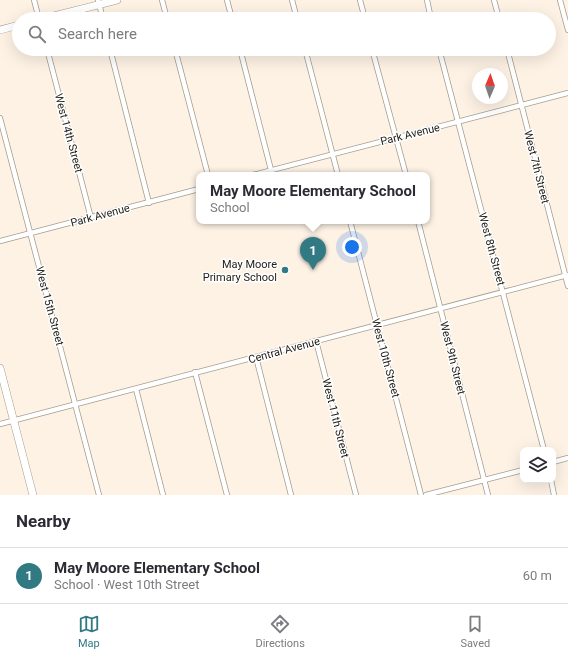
<!DOCTYPE html>
<html lang="en">
<head>
<meta charset="utf-8">
<style>
	:root { --surface:#fff; --page:#f2f2f3; --text:#2b2b33; --muted:#7c7c81; --line:#e1e1e2; --accent:#317983 }
	body { margin:0; font-family:Roboto,sans-serif; background:var(--page); color:var(--text) }
	.controls { position:absolute; right:12px; bottom:12px; display:grid; overflow:hidden; border-radius:8px; box-shadow:0 4px 16px #0002 }
	.controls button { width:36px; height:36px; display:grid; place-items:center; padding:0; border:0; border-bottom:1px solid var(--line); background:var(--surface); color:var(--text); font:20px sans-serif }
	.compass { position:absolute; left:472px; top:68px; width:36px; height:36px; border-radius:50%; background:var(--surface); box-shadow:0 4px 16px #0002; rotate:2deg }
	.you { position:absolute; left:352px; top:247px; width:14px; height:14px; margin:-10px; border:3px solid #fff; border-radius:50%; background:#1a73e8; box-shadow:0 0 0 6px #1a73e833 }
	.badge { display:grid; place-items:center; width:26px; height:26px; border-radius:50%; background:var(--accent); color:#fff; font-size:13px; font-weight:700 }
	.pin { position:absolute; translate:-50% -33px; filter:drop-shadow(0 1px 2px #0008) }
	.pin::after { content:''; position:absolute; top:21px; width:14px; height:12px; background:inherit; clip-path:polygon(0 0,100% 0,50% 100%) }
	.popup { position:absolute; left:196px; top:172px; width:234px; height:52px; box-sizing:border-box; display:grid; place-content:center; border-radius:8px; background:var(--surface); filter:drop-shadow(0 1px 3px #0005); font-size:13px; white-space:nowrap; color:var(--muted) }
	.popup b { font-size:15px; color:var(--text) }
	.popup::after { content:''; position:absolute; left:50%; top:100%; margin-left:-8px; border:8px solid transparent; border-top-color:var(--surface) }
	.list { margin:0; padding:0; list-style:none }
	h2 { display:flex; justify-content:space-between; align-items:center; height:52px; margin:0; padding:0 16px; font-size:17px }
	h2 small { font-size:13px; font-weight:400; color:var(--muted) }
	.list li { display:grid; grid-template-columns:26px 1fr auto; gap:12px; align-items:center; box-sizing:border-box; height:56px; padding:0 16px; border-top:1px solid var(--line) }
	.list b { display:block; font-size:15px; white-space:nowrap }
	.list p { margin:0; font-size:13px; white-space:nowrap; color:var(--muted) }
	.list em { font-size:13px; font-style:normal; color:var(--muted) }
	.icon { flex:none; width:22px; height:22px; fill:none; stroke:currentColor; stroke-width:2; stroke-linecap:round; stroke-linejoin:round }
	.map { position:relative; flex:none; width:568px; height:495px; overflow:hidden }
	.search { position:absolute; background:var(--surface); box-shadow:0 4px 16px #0002; left:12px; right:12px; top:12px; height:44px; display:flex; align-items:center; gap:10px; box-sizing:border-box; padding:0 14px; border-radius:22px; color:var(--muted); font-size:15px }
	.sheet { height:108px; background:var(--surface) }
	nav { display:flex; justify-content:space-around; align-items:center; box-sizing:border-box; height:56px; border-top:1px solid var(--line); background:var(--surface); font-size:11px; color:var(--muted) }
	nav a { display:grid; justify-items:center; gap:2px }
	nav .on { color:var(--accent) }
	.map>svg:first-child { display:block }
	.lines { fill:none; stroke-linecap:round; stroke-linejoin:round }
	.street-casing { stroke:#a59c8e; stroke-width:6 }
	.secondary-casing { stroke:#a59c8e; stroke-width:8 }
	.street { stroke:#fff; stroke-width:4.5 }
	.secondary { stroke:#fff; stroke-width:7 }
	.poi-dot { fill:#317983; stroke:#fff; stroke-width:1.5 }
	.labels { text-anchor:middle; stroke-width:3; stroke-linejoin:round; paint-order:stroke }
	.street-label { font-size:11px; fill:#24211b; stroke:#fff }
	.poi-label { font-size:11px; fill:#24211b; stroke:#fff; text-anchor:end }
</style>
</head>
<body>
<div class="map">
<svg width="568" height="495" viewBox="0 0 568 495">
	<rect width="100%" height="100%" fill="#fdf2e4"/>
	<g class="lines">
		<g class="street-casing">
			<g id="street">
				<path d="M34 0 39 19"/>
				<path d="M98 0 103 19"/>
				<path d="M162 0 167 19"/>
				<path d="M227 0 232 19"/>
				<path d="M292 0 297 19"/>
				<path d="M360 0 365 19"/>
				<path d="M427 0 431 19"/>
				<path d="M494 0 499 19"/>
				<path d="M560 0 568 30"/>
				<path d="M47 49 91 218"/>
				<path d="M110 49 149 203"/>
				<path d="M175 49 208 175"/>
				<path d="M240 49 271 170"/>
				<path d="M305 49 338 175"/>
				<path d="M372 49 406 175"/>
				<path d="M439 49 544 450"/>
				<path d="M507 49 568 286"/>
				<path d="M0 118 99 495"/>
				<path d="M253 175 568 93"/>
				<path d="M350 221 421 495"/>
				<path d="M418 221 488 495"/>
				<path d="M0 241 199 189"/>
				<path d="M316 341 356 495"/>
				<path d="M256 357 291 495"/>
				<path d="M195 372 227 495"/>
				<path d="M136 389 163 495"/>
				<path d="M0 424 568 275"/>
				<path d="M553 462 568 458"/>
				<path d="M551 480 554 495"/>
				<path d="M426 495 523 470"/>
			</g>
		</g>
		<g class="secondary-casing">
			<g id="secondary">
				<path d="M42 19 117 0"/>
				<path d="M0 30 19 25"/>
				<path d="M0 368 33 495"/>
			</g>
		</g>
		<use href="#street" class="street"/>
		<use href="#secondary" class="secondary"/>
	</g>
	<circle class="poi-dot" cx="285" cy="270" r="4"/>
	<g class="labels">
		<g class="street-label">
			<text transform="translate(69 133) rotate(75)" y="4">West 14th Street</text>
			<text transform="translate(410 134) rotate(-14)" y="4">Park Avenue</text>
			<text transform="translate(537 167) rotate(76)" y="4">West 7th Street</text>
			<text transform="translate(100 215) rotate(-15)" y="4">Park Avenue</text>
			<text transform="translate(492 249) rotate(75)" y="4">West 8th Street</text>
			<text transform="translate(50 306) rotate(75)" y="4">West 15th Street</text>
			<text transform="translate(284 350) rotate(-15)" y="4">Central Avenue</text>
			<text transform="translate(386 358) rotate(75)" y="4">West 10th Street</text>
			<text transform="translate(453 358) rotate(76)" y="4">West 9th Street</text>
			<text transform="translate(336 418) rotate(76)" y="4">West 11th Street</text>
		</g>
		<g class="poi-label">
			<text x="277" y="268">May Moore<tspan x="277" dy="13">Primary School</tspan></text>
		</g>
	</g>
</svg>
<div class="controls">
<button><svg class="icon" aria-label="layers" viewBox="0 0 24 24"><path d="M12 4l9 5-9 5-9-5zM3 14l9 5 9-5"/></svg></button>
</div>
<svg class="compass" viewBox="-18 -18 36 36"><path d="M0-13l5 13h-10z" fill="#e53935"/><path d="M0 13l5-13h-10z" fill="#7c7c81"/></svg>
<div class="you"></div>
<div class="pin badge" style="left:313px;top:270px">1</div>
<div class="popup"><b>May Moore Elementary School</b>School</div>
<div class="search"><svg class="icon" aria-label="search" viewBox="0 0 24 24"><circle cx="10" cy="10" r="6"/><path d="M15 15l6 6"/></svg>Search here</div>
</div>
<section class="sheet">
<h2>Nearby<small></small></h2>
<ul class="list">
<li><span class="badge">1</span><div><b>May Moore Elementary School</b><p>School · West 10th Street</p></div><em>60 m</em></li>
</ul>
</section>
<nav>
<a class="on"><svg class="icon" aria-label="map" viewBox="0 0 24 24"><path d="M3 6l6-2 6 2 6-2v14l-6 2-6-2-6 2zM9 4v14M15 6v14"/></svg>Map</a>
<a><svg class="icon" aria-label="directions" viewBox="0 0 24 24"><path d="M12 3l9 9-9 9-9-9zM9 14v-3h6M13 9l2 2-2 2"/></svg>Directions</a>
<a><svg class="icon" aria-label="saved" viewBox="0 0 24 24"><path d="M7 4h10v16l-5-4-5 4z"/></svg>Saved</a>
</nav>
</body>
</html>
